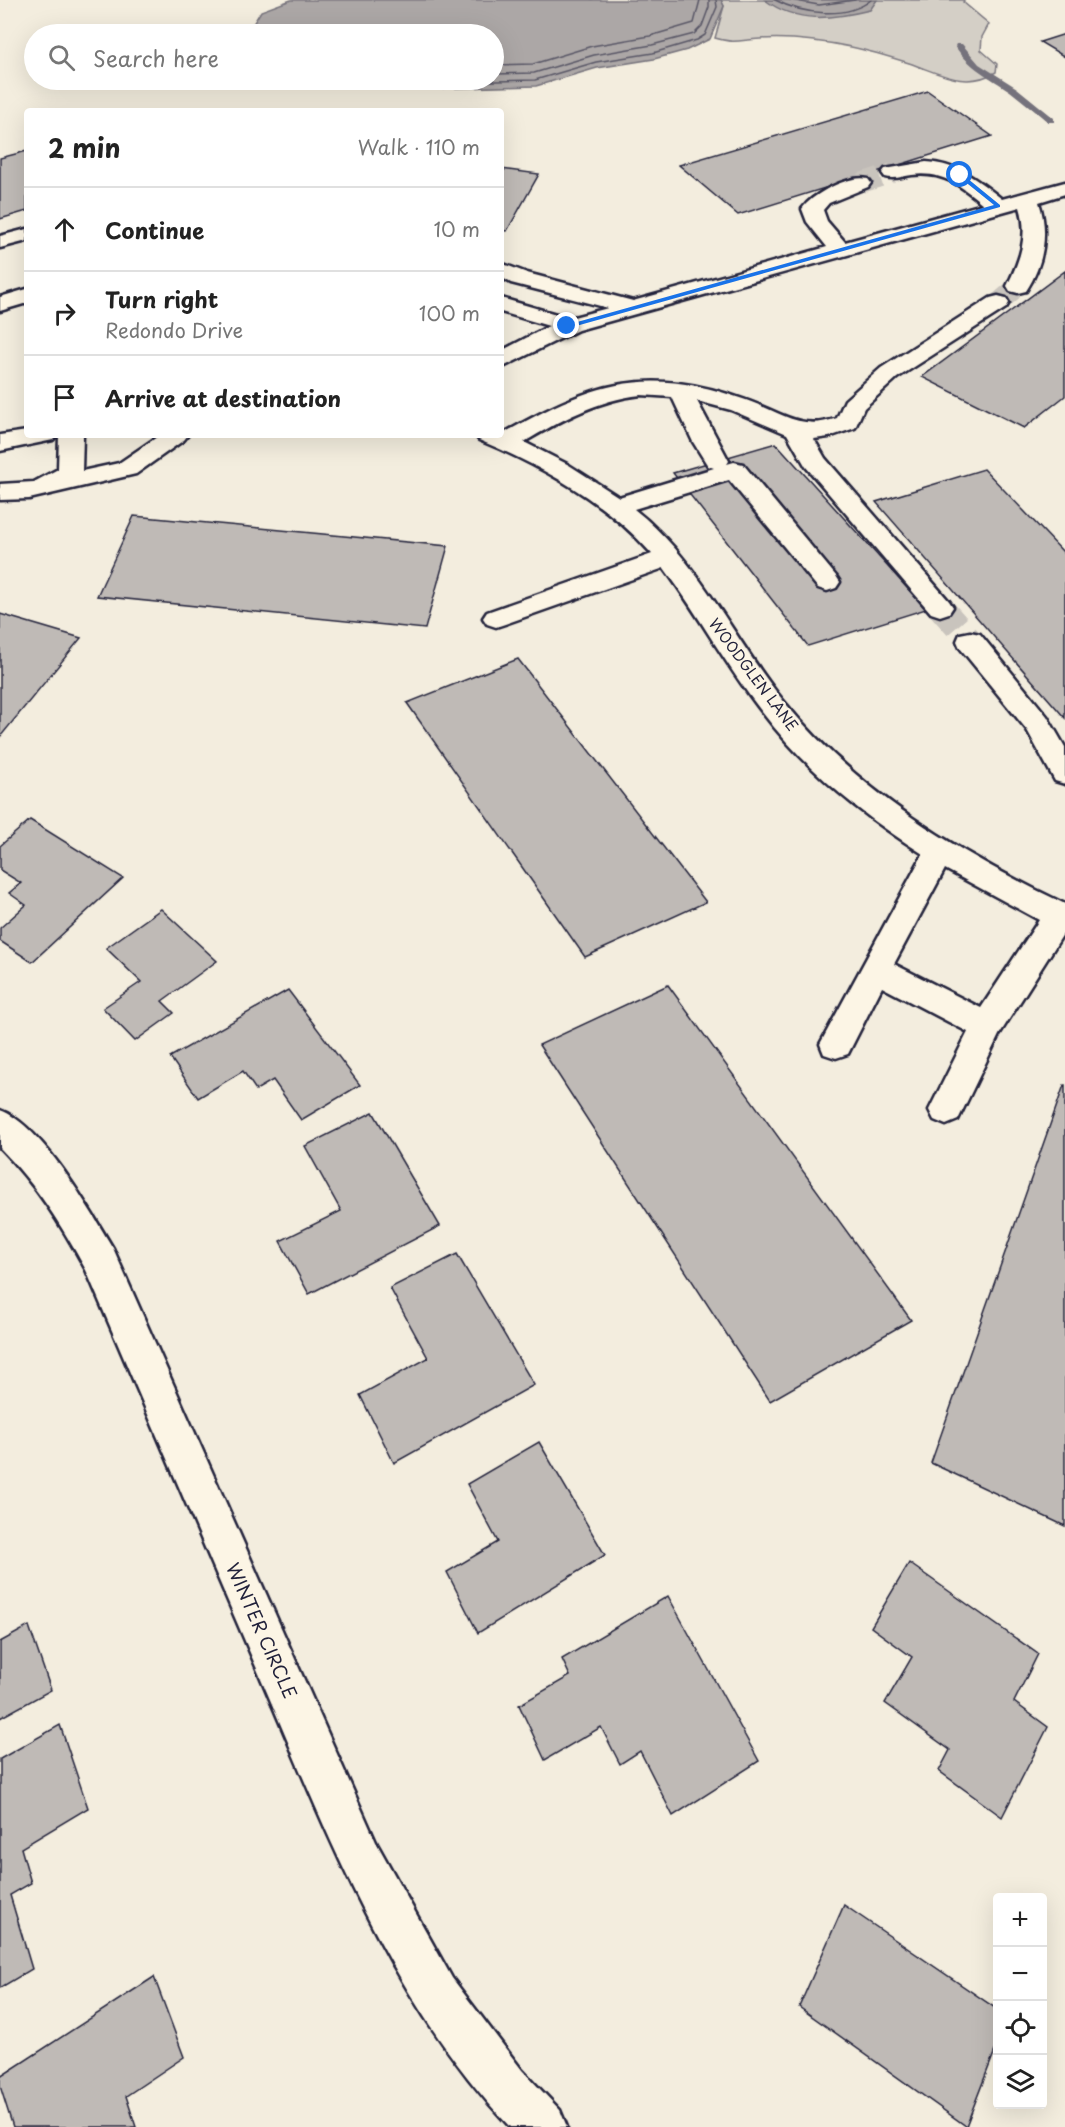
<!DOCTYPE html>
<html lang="en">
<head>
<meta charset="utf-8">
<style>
	:root { --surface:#fff; --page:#f2f2f2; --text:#222; --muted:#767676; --line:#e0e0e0 }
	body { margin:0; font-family:"Playpen Sans",sans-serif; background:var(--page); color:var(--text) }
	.controls { position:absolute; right:18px; bottom:18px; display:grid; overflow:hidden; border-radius:6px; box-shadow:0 6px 24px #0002 }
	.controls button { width:54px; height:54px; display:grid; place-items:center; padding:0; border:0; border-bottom:2px solid var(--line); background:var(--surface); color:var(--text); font:30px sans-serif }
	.stop { position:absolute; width:18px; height:18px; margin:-14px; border:4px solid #1a73e8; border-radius:50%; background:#fff }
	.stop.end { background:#1a73e8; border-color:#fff; box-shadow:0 2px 6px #0008 }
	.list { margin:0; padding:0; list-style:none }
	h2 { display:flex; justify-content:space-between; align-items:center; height:78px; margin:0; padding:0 24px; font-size:26px }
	h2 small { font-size:20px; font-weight:400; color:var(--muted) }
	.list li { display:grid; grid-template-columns:39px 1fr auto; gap:18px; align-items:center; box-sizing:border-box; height:84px; padding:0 24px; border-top:2px solid var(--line) }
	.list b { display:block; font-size:22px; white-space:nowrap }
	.list p { margin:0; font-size:20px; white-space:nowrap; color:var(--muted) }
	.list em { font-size:20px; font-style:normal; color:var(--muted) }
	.icon { flex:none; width:33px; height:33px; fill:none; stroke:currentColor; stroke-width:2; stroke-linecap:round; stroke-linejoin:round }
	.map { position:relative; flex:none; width:1065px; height:2127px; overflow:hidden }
	.search { position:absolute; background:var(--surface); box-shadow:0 6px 24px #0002; left:24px; top:24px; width:480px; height:66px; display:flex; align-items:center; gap:15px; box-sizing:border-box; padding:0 21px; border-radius:33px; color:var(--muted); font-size:22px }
	.panel { position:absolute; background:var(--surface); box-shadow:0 6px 24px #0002; left:24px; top:108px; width:480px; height:330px; border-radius:6px }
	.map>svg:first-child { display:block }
	.green { fill:#d4cfc6; stroke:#7b7880; stroke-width:1.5 }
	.water { fill:#aca7a6; stroke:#75727b; stroke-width:1.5 }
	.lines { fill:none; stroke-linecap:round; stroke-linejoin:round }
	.shore { stroke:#595766; stroke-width:1.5 }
	.stream { fill:#75727b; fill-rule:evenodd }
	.building { fill:#bfbab6; stroke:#22223b; stroke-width:1.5 }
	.minor-tunnel-far1 { stroke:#c9c4bd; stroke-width:20; stroke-dasharray:20 10; stroke-linecap:butt }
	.minor-tunnel { stroke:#c9c4bd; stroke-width:26; stroke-dasharray:26 13; stroke-linecap:butt }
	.minor-casing { stroke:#22223b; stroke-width:5 }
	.minor { fill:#fcf5e5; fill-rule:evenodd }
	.route { fill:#1a73e8 }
	.labels { text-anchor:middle; stroke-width:4.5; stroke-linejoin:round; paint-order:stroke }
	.street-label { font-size:15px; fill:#22223b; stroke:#fcf5e5 }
	.near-street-label { font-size:18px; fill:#22223b; stroke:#fcf5e5 }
</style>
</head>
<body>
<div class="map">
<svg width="1065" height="2127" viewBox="0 0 1065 2127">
	<rect width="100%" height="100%" fill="#f3edde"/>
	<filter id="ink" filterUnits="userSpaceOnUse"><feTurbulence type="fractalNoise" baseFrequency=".0167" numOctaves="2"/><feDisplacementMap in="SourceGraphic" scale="12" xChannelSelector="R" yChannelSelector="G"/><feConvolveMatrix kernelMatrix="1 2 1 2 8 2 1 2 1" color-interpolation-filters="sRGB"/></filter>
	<g filter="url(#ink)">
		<path class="green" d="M721 0H964L963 2 989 24 982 37 981 50 997 64 996 72C965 90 939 73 909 63 890 57 870 51 851 47 822 41 789 37 760 39 740 40 735 44 715 38L724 6Z"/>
		<g class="water">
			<path d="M291 0H721L724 6 710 39 687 50 654 59 597 68 536 86 417 89 354 80H494V34H259L253 24 261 11Z"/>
			<path d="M765 0H877L870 10C833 19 797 24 765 0Z"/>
		</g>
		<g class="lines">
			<g class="shore">
				<path d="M775 0C802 14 846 20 871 0"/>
				<path d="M790 0 819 5 855 0"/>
				<path d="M494 65 533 64 592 46 650 36 694 23 700 0"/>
				<path d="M494 74 534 73 594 55 652 45 694 34 702 26 709 7V0"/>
				<path d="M388 80 417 83 535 80 596 62 653 53 697 40 705 35 717 7 716 0"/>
			</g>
			<path class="stream" d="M956 44H962L979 64 1017 88 1054 118V122H1048C1036 112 1023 101 1010 91 990 77 969 68 955 46Z"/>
		</g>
		<g class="building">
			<path d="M1065 34V57L1040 42Z"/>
			<path d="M928 91 992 136 738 215 679 165Z"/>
			<path d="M27 151V211L0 219V158Z"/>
			<path d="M501 169 539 174 507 231 501 230Z"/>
			<path d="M1065 271V396L1024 428 922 377Z"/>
			<path d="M776 443 926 609 808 646 673 473Z"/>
			<path d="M984 469 1065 554V718L876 502Z"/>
			<path d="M134 516 448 546 425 629 97 596Z"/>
			<path d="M0 614 81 638 0 737Z"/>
			<path d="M518 659 706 902 585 957 407 703Z"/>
			<path d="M30 820 123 878 32 962 0 941V928L26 905 9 893 21 883 0 870V846Z"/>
			<path d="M161 909 217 961 162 1001 174 1013 135 1041 103 1008 141 982 106 948Z"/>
			<path d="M668 985 911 1320 770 1401 539 1045Z"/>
			<path d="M288 990 360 1085 301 1120 273 1080 256 1090 243 1071 198 1098 170 1057Z"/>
			<path d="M1064 1085H1065V1526L931 1463Z"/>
			<path d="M373 1112 440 1226 309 1294 280 1241 341 1211 305 1146Z"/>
			<path d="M457 1254 534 1385 394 1463 360 1395 428 1358 390 1288Z"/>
			<path d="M539 1442 605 1555 478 1633 447 1572 498 1542 467 1484Z"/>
			<path d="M909 1563 1038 1654 1014 1702 1048 1727 1002 1817 939 1771 950 1750 885 1703 912 1657 871 1627Z"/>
			<path d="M668 1596 759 1761 673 1816 640 1751 620 1764 601 1727 545 1760 519 1705 570 1676 562 1659Z"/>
			<path d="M29 1626 51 1690 0 1718V1642Z"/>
			<path d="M60 1725 88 1808 21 1848 31 1883 10 1895 32 1969 0 1988V1759Z"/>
			<path d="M844 1905 998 2010V2043L966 2126 799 2007Z"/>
			<path d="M154 1977 184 2057 126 2096 136 2127H13L0 2086V2077Z"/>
		</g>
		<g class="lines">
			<g class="minor-tunnel-far1">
				<path d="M861 183 892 173"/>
				<path d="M998 303 1018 286"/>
			</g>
			<path class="minor-tunnel" d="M940 607 970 641"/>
			<g class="minor-casing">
				<g id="minor">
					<path d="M926 162C958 164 978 180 1002 199L1065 182V194L1039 202C1049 232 1044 264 1026 291L1018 293 1010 291 1007 286C1020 260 1029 236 1020 207L578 330 501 368V351L549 326 501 312V298L570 318 608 308 511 283 501 277V263L527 273 633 301 827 247 807 222 802 209C812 194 850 174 868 179L871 183 868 187 829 203 823 210 827 221 845 242 983 204C961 186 943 171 912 175 903 176 895 180 885 177L882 173 885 169Z"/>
					<path d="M27 229V241L0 248V236Z"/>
					<path d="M27 289V303L0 311V297Z"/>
					<path d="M998 296 1006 298 1009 303 1006 308 897 378 864 408 855 428 829 437 814 439 825 458 949 601 953 607 949 613 940 616 931 613 806 467 787 434 731 410 697 401 729 461 727 464 734 462 743 464 836 576 840 582 836 588 827 591 818 588 729 480 634 509C699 560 732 637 782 699 856 791 960 854 1065 904V931L999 1035 958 1120 946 1125 934 1120 929 1110 968 1032 882 987 848 1054 836 1058 824 1054 820 1044 923 854C863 816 805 769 762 712 726 666 699 615 664 568L505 624 496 627 487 624 483 618 487 612 652 554C606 502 542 466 479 440L475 435H501V432L504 433C592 383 646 364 746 400 779 411 800 432 837 418L845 400 881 368 990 298ZM641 395 672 397 693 442 708 466 714 468 619 497 569 465 524 442C562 420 597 400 641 395ZM945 869 1039 920 981 1008 894 964Z"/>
					<path d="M27 431V435H57L53 440 0 451V435Z"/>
					<path d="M59 435H83L82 471 119 463 160 435H188L184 440 136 474 29 499 0 500V484L34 482 58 469Z"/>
					<path d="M970 632 980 634 1047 716 1065 747V784L1055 781 1027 730 960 648 957 641 960 634Z"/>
					<path d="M0 1110C42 1125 90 1210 113 1248L376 1842 452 1978 522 2070 560 2110 567 2127H510C392 2002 329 1838 263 1683 204 1545 145 1408 86 1270 61 1224 37 1186 0 1148Z"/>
				</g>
			</g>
			<use href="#minor" class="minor"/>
		</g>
	</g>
	<path class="route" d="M958 174H962L1000 205V207L569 328 563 326 994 205 958 176Z"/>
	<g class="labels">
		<g class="street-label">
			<text transform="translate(753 675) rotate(53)" y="5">WOODGLEN LANE</text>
		</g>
		<g class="near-street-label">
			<text transform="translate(261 1631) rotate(66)" y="6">WINTER CIRCLE</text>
		</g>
	</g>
</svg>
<div class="controls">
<button>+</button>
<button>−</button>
<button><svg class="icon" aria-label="locate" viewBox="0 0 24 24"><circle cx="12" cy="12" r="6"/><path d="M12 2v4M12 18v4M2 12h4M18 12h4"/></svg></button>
<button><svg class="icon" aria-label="layers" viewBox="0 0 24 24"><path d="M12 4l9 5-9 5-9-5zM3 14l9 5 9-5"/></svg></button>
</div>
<div class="stop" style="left:960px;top:175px"></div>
<div class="stop end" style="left:567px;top:326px"></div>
<div class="search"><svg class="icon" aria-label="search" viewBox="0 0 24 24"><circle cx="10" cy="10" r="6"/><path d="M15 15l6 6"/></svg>Search here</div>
<section class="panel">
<h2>2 min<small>Walk · 110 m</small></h2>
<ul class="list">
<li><svg class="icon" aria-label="ahead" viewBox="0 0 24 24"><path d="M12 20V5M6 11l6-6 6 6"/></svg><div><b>Continue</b></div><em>10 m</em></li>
<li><svg class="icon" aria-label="right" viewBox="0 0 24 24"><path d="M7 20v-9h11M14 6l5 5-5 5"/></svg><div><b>Turn right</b><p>Redondo Drive</p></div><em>100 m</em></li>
<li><svg class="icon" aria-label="arrive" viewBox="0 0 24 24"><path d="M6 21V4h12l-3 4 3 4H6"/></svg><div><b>Arrive at destination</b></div></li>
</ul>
</section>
</div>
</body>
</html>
